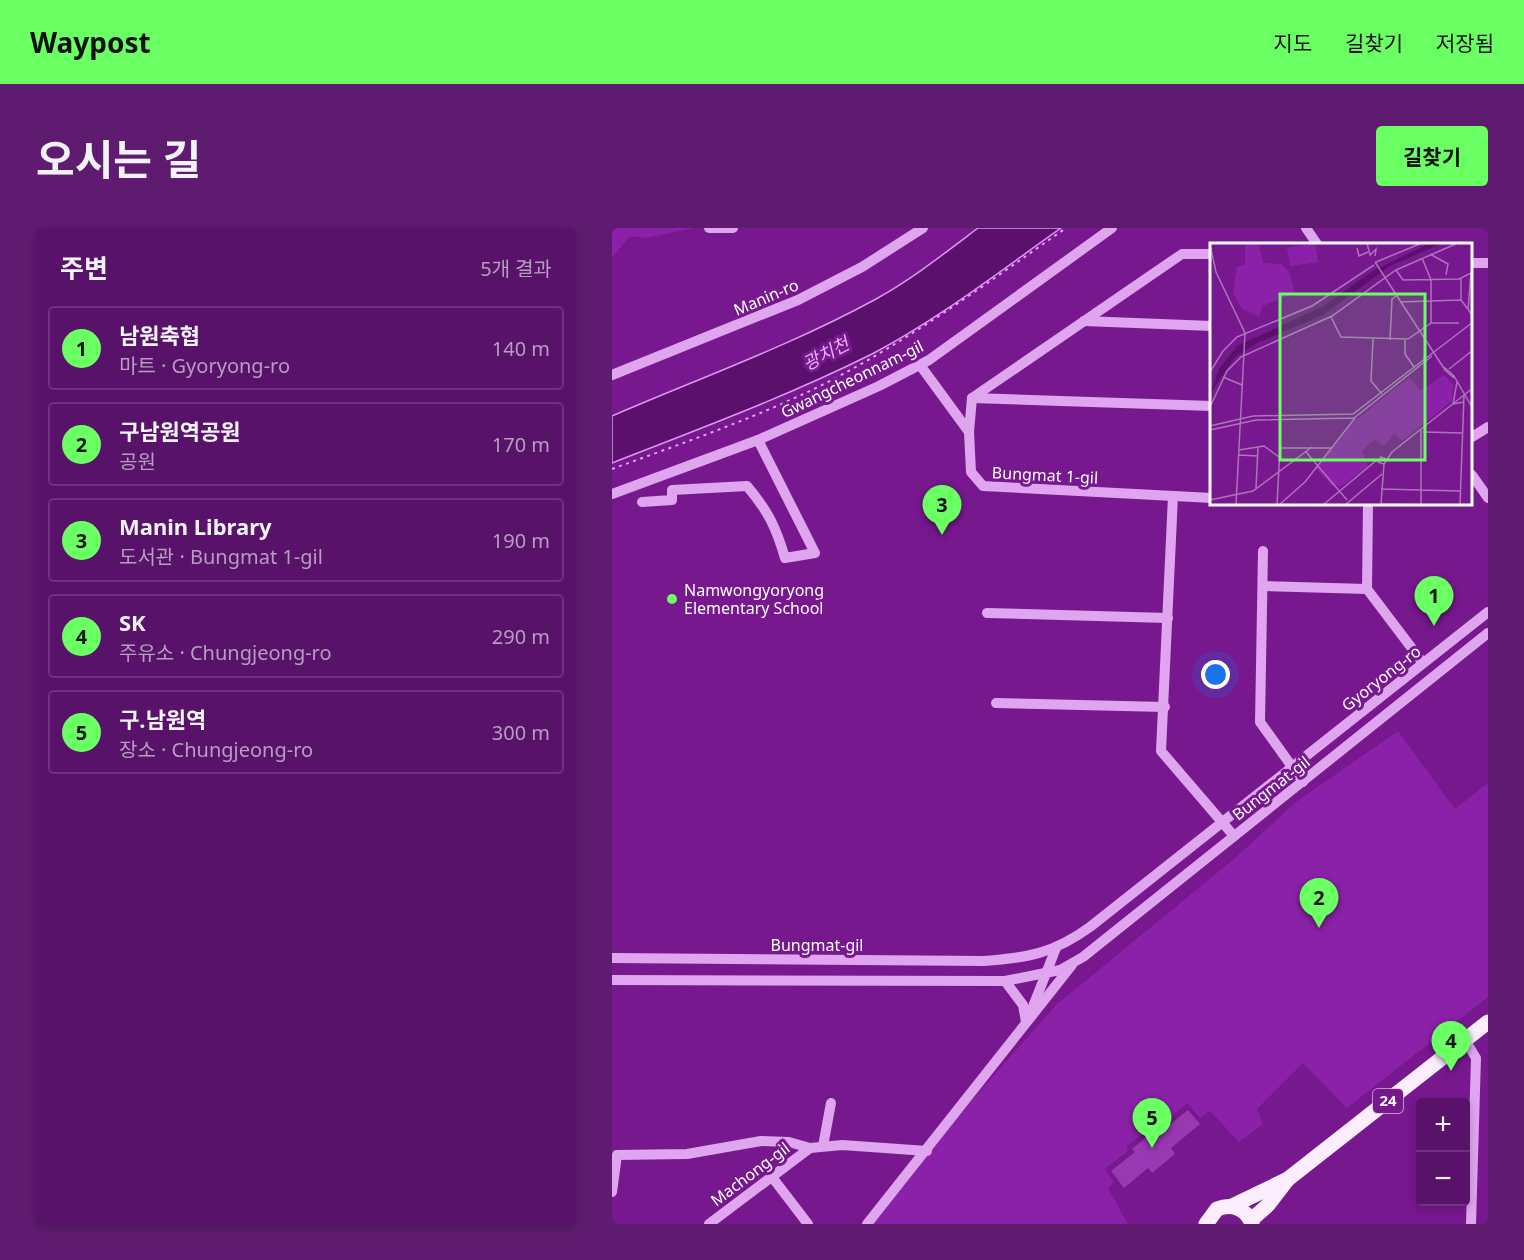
<!DOCTYPE html>
<html lang="ko">
<head>
<meta charset="utf-8">
<style>
	:root { --surface:#59126a; --page:#5f1b70; --text:#f1f3f6; --muted:#b79ec1; --line:#6e327e; --accent:#6aff63 }
	body { margin:0; font-family:"Noto Sans","Noto Sans KR",sans-serif; background:var(--page); color:var(--text) }
	.controls { position:absolute; right:18px; bottom:18px; display:grid; overflow:hidden; border-radius:6px; box-shadow:0 3px 9px #0003 }
	.controls button { width:54px; height:54px; display:grid; place-items:center; padding:0; border:0; border-bottom:2px solid var(--line); background:var(--surface); color:var(--text); font:30px sans-serif }
	.you { position:absolute; left:604px; top:447px; width:21px; height:21px; margin:-15px; border:4px solid #fff; border-radius:50%; background:#1a73e8; box-shadow:0 0 0 9px #1a73e833 }
	.badge { display:grid; place-items:center; width:39px; height:39px; border-radius:50%; background:var(--accent); color:#111; font-size:20px; font-weight:700 }
	.pin { position:absolute; translate:-50% -50px; filter:drop-shadow(0 2px 3px #0008) }
	.pin::after { content:''; position:absolute; top:32px; width:21px; height:18px; background:inherit; clip-path:polygon(0 0,100% 0,50% 100%) }
	.list { margin:0; padding:0; list-style:none }
	h2 { display:flex; justify-content:space-between; align-items:center; height:78px; margin:0; padding:0 24px; font-size:26px }
	h2 small { font-size:20px; font-weight:400; color:var(--muted) }
	.list li { display:grid; grid-template-columns:39px 1fr auto; gap:18px; align-items:center; box-sizing:border-box; height:84px; margin:0 12px 12px; padding:0 12px; border:2px solid var(--line); border-radius:6px }
	.list b { display:block; font-size:22px; white-space:nowrap }
	.list p { margin:0; font-size:20px; white-space:nowrap; color:var(--muted) }
	.list em { font-size:20px; font-style:normal; color:var(--muted) }
	.map { position:relative; flex:none; width:876px; height:996px; overflow:hidden; border-radius:6px }
	header { display:flex; align-items:center; gap:36px; box-sizing:border-box; height:84px; padding:0 30px; background:var(--accent); color:#111 }
	header strong { font-size:28px }
	nav { display:flex; gap:33px; margin-inline-start:auto; font-size:21px }
	.intro { display:flex; align-items:center; justify-content:space-between; box-sizing:border-box; height:144px; padding:0 36px }
	h1 { margin:0; font-size:42px }
	.button { padding:15px 27px; border-radius:6px; background:var(--accent); color:#111; font-size:21px; font-weight:700 }
	main { display:flex; gap:36px; padding:0 36px }
	aside { flex:1; background:var(--surface); border-radius:6px; box-shadow:0 3px 9px #0003 }
	.map>svg:first-child { display:block }
	.green { fill:#8b21a8 }
	.water { fill:#5a106c; stroke:#dd97f1; stroke-width:1.5 }
	.building { fill:#9a38b4 }
	.lines { fill:none; stroke-linecap:round; stroke-linejoin:round }
	.path { stroke:#dfa5ef; stroke-width:2; stroke-dasharray:3 4.5; stroke-linecap:butt }
	.minor { stroke:#dfa5ef; stroke-width:10 }
	.major { stroke:#fcedff; stroke-width:15 }
	.poi-dot { fill:#6aff63; stroke:#77188e; stroke-width:2 }
	.labels { text-anchor:middle; stroke-width:6; stroke-linejoin:round; paint-order:stroke }
	.shield { fill:#77188e; stroke:#d6badd; stroke-width:1.5 }
	.shield-label { font-size:15px; font-weight:bold; fill:#fff }
	.street-label { font-size:16px; fill:#fff; stroke:#77188e }
	.poi-label { font-size:16px; fill:#fff; stroke:#77188e; text-anchor:start }
	.water-label { font-size:18px; font-style:italic; fill:#e7b1f6; stroke:#77188e }
	.inset-road { fill:none; stroke:#ad74bb; stroke-width:1.5 }
	.view { fill:#6aff63; fill-opacity:0.15; stroke:#6aff63; stroke-width:3 }
	.inset-edge { fill:none; stroke:#fff; stroke-width:3 }
</style>
</head>
<body>
<header>
<strong>Waypost</strong>
<nav><a>지도</a><a>길찾기</a><a>저장됨</a></nav>
</header>
<div class="intro"><h1>오시는 길</h1><a class="button">길찾기</a></div>
<main>
<aside>
<h2>주변<small>5개 결과</small></h2>
<ul class="list">
<li><span class="badge">1</span><div><b>남원축협</b><p>마트 · Gyoryong-ro</p></div><em>140 m</em></li>
<li><span class="badge">2</span><div><b>구남원역공원</b><p>공원</p></div><em>170 m</em></li>
<li><span class="badge">3</span><div><b>Manin Library</b><p>도서관 · Bungmat 1-gil</p></div><em>190 m</em></li>
<li><span class="badge">4</span><div><b>SK</b><p>주유소 · Chungjeong-ro</p></div><em>290 m</em></li>
<li><span class="badge">5</span><div><b>구.남원역</b><p>장소 · Chungjeong-ro</p></div><em>300 m</em></li>
</ul>
</aside>
<div class="map">
<svg width="876" height="996" viewBox="0 0 876 996">
	<rect width="100%" height="100%" fill="#77188e"/>
	<g class="green">
		<path d="M0 0H82L34 10 18 8 0 30Z"/>
		<path d="M786 503 843 581 876 555V769L735 880 691 835 645 881 651 896 627 914 598 883 588 890 575 875 548 899 543 896 515 918 516 923 493 941 502 954 496 960 516 996H258L315 923 444 777 622 631 684 574Z"/>
	</g>
	<path class="water" d="M366 0H449C388 43 327 91 260 126 176 168 87 201 0 235V188C88 150 180 117 264 71 300 51 333 25 366 0Z"/>
	<path class="building" d="M576 882 588 896 559 920 563 926 540 945 536 940 512 960 499 943 523 924 520 921 544 901 547 905Z"/>
	<g class="lines">
		<path class="path" d="M0 241C71 215 144 190 212 156 298 112 375 55 454 0"/>
		<g class="minor">
			<path d="M97 0H121"/>
			<path d="M694 0 705 16"/>
			<path d="M860 35H876"/>
			<path d="M472 93 600 98"/>
			<path d="M308 137 357 204 359 244 371 258 600 270"/>
			<path d="M0 147 186 72 250 39 311 0"/>
			<path d="M360 170 600 178"/>
			<path d="M357 204 360 170 570 26H600"/>
			<path d="M860 209 876 199"/>
			<path d="M860 247 876 270"/>
			<path d="M0 266 146 212 267 158 317 132 500 0"/>
			<path d="M561 268 549 523 622 608"/>
			<path d="M30 274 60 272V262L135 258C156 283 164 299 173 330L203 325 146 212"/>
			<path d="M756 276 755 361 811 435"/>
			<path d="M651 323 648 494 691 554"/>
			<path d="M651 358 755 361"/>
			<path d="M375 385 556 390"/>
			<path d="M384 475 553 479"/>
			<path d="M0 730 372 733C416 730 442 725 478 699L876 384"/>
			<path d="M0 752 393 753 448 742 471 729 876 405"/>
			<path d="M393 753 411 777 414 794"/>
			<path d="M418 786 444 720"/>
			<path d="M853 812 864 830 859 996"/>
			<path d="M211 918 219 875"/>
			<path d="M160 949 196 996"/>
			<path d="M0 964 5 927 75 926 149 913 177 914 198 920 230 917 315 923"/>
			<path d="M97 996 198 920"/>
			<path d="M255 996 460 737"/>
		</g>
		<g class="major">
			<path d="M620 978 676 951 876 794"/>
			<path d="M639 992 656 977 676 951"/>
			<path d="M594 996 605 981C620 975 634 980 640 996"/>
		</g>
	</g>
	<circle class="poi-dot" cx="60" cy="371" r="6"/>
	<g class="labels">
		<rect class="shield" x="761" y="861" width="30" height="24" rx="4.5"/>
		<g class="shield-label">
			<text x="776" y="878">24</text>
		</g>
		<g class="street-label">
			<text transform="translate(154 69) rotate(-23)" y="6">Manin-ro</text>
			<text transform="translate(240 151) rotate(-26)" y="6">Gwangcheonnam-gil</text>
			<text transform="translate(433 247) rotate(3)" y="6">Bungmat 1-gil</text>
			<text transform="translate(769 450) rotate(-38)" y="6">Gyoryong-ro</text>
			<text transform="translate(659 560) rotate(-38)" y="6">Bungmat-gil</text>
			<text x="205" y="723">Bungmat-gil</text>
			<text transform="translate(138 946) rotate(-37)" y="6">Machong-gil</text>
		</g>
		<g class="poi-label">
			<text x="72" y="368">Namwongyoryong<tspan x="72" dy="18">Elementary School</tspan></text>
		</g>
		<g class="water-label">
			<text transform="translate(214 126) rotate(-28)" y="6">광치천</text>
		</g>
	</g>
	<g transform="translate(598 15)">
		<rect width="262" height="262" fill="#77188e"/>
		<path d="M35 0H49L53 20 71 21 79 29 85 50 53 63 49 74 32 66 23 50 27 24 35 21ZM105 0 108 19 80 23 77 5ZM234 132 243 141 242 158 192 198 184 190 174 203 165 197 160 200 152 208 158 223 132 243 121 242 106 225 143 180 183 147 200 135 210 148Z" fill="#8b21a8"/>
		<path d="M220 0H233L180 23 113 72 47 100 25 114 0 151 9 126 27 103 114 63 161 29Z" fill="#5a106c"/>
		<path class="inset-road" d="M157 0 160 12 166 6 165 13M0 2 6 29 35 90 26 262M147 5 149 13 158 9M220 11 238 21 236 32M165 19 235 127 244 135M166 19 212 0M186 27 193 37 249 36 261 30 258 67M251 36V57L263 73M190 59 251 57M121 74 131 94 198 96 221 80V37L212 15M221 80H249M163 96 161 138 172 151M180 97 182 56 186 53M195 97V111L204 124M234 124 244 133 263 166M239 126 263 107M0 129 13 108 27 94 102 63 164 22M13 134 32 142M247 139 243 161 254 159M0 164 17 128 31 114 122 73 186 27 248 0M0 183 43 173 143 171 263 79M0 187 46 177 144 175 222 113M213 189 253 190M29 207 54 203 69 214M96 209 137 257M29 212 48 213M176 216 171 214 168 219 174 221 182 209 263 145M46 245 48 204M171 246 250 248M0 257 43 248 102 204M171 261 230 262M171 261 174 221M67 262 70 205H121M69 262 95 239 145 175M113 262 168 216M135 262 172 231M211 262V186M250 262 254 152"/>
		<path class="view" d="M70 51H215V217H70Z"/>
		<rect width="262" height="262" class="inset-edge"/>
	</g>
</svg>
<div class="controls">
<button>+</button>
<button>−</button>
</div>
<div class="you"></div>
<div class="pin badge" style="left:822px;top:398px">1</div>
<div class="pin badge" style="left:707px;top:700px">2</div>
<div class="pin badge" style="left:330px;top:307px">3</div>
<div class="pin badge" style="left:839px;top:843px">4</div>
<div class="pin badge" style="left:540px;top:920px">5</div>
</div>
</main>
</body>
</html>
